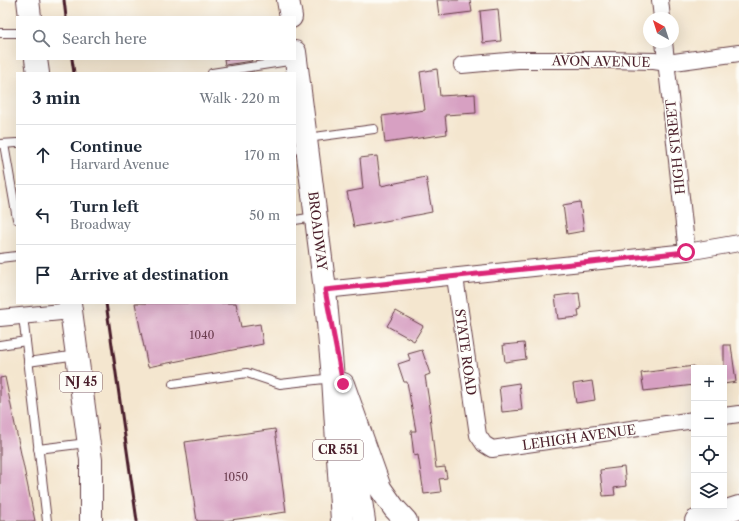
<!DOCTYPE html>
<html lang="en">
<head>
<meta charset="utf-8">
<style>
	:root { --surface:#fff; --page:#f2f2f3; --text:#1f2937; --muted:#747a83; --line:#e0e1e3 }
	body { margin:0; font-family:"Libre Caslon Text",serif; background:var(--page); color:var(--text) }
	.controls { position:absolute; right:12px; bottom:12px; display:grid; overflow:hidden; border-radius:0px; box-shadow:0 4px 16px #0002 }
	.controls button { width:36px; height:36px; display:grid; place-items:center; padding:0; border:0; border-bottom:1px solid var(--line); background:var(--surface); color:var(--text); font:20px sans-serif }
	.compass { position:absolute; left:643px; top:12px; width:36px; height:36px; border-radius:50%; background:var(--surface); box-shadow:0 4px 16px #0002; rotate:321deg }
	.stop { position:absolute; width:12px; height:12px; margin:-9px; border:3px solid #db2777; border-radius:50%; background:#fff }
	.stop.end { background:#db2777; border-color:#fff; box-shadow:0 1px 4px #0008 }
	.list { margin:0; padding:0; list-style:none }
	h2 { display:flex; justify-content:space-between; align-items:center; height:52px; margin:0; padding:0 16px; font-size:17px }
	h2 small { font-size:13px; font-weight:400; color:var(--muted) }
	.list li { display:grid; grid-template-columns:26px 1fr auto; gap:12px; align-items:center; box-sizing:border-box; height:60px; padding:0 16px; border-top:1px solid var(--line) }
	.list b { display:block; font-size:15px; white-space:nowrap }
	.list p { margin:0; font-size:13px; white-space:nowrap; color:var(--muted) }
	.list em { font-size:13px; font-style:normal; color:var(--muted) }
	.icon { flex:none; width:22px; height:22px; fill:none; stroke:currentColor; stroke-width:2; stroke-linecap:round; stroke-linejoin:round }
	.map { position:relative; flex:none; width:739px; height:521px; overflow:hidden }
	.search { position:absolute; background:var(--surface); box-shadow:0 4px 16px #0002; left:16px; top:16px; width:280px; height:44px; display:flex; align-items:center; gap:10px; box-sizing:border-box; padding:0 14px; border-radius:0px; color:var(--muted); font-size:15px }
	.panel { position:absolute; background:var(--surface); box-shadow:0 4px 16px #0002; left:16px; top:72px; width:280px; height:232px; border-radius:0px }
	.map>svg:first-child { display:block }
	.building { fill:#d7a0c2 }
	.lines { fill:none; stroke-linecap:round; stroke-linejoin:round }
	.service-casing { stroke:#643d44; stroke-width:10 }
	.minor-casing { stroke:#643d44; stroke-width:18 }
	.primary-casing { stroke:#643d44; stroke-width:24 }
	.motorway-casing { stroke:#643d44; stroke-width:24 }
	.service { stroke:#fff; stroke-width:8 }
	.minor { stroke:#fff; stroke-width:16 }
	.primary { stroke:#fff; stroke-width:22 }
	.motorway { stroke:#fff; stroke-width:22 }
	.rail { stroke:#4a1f2b; stroke-width:3 }
	.route { stroke:#db2777; stroke-width:5 }
	.labels { text-anchor:middle; stroke-width:3; stroke-linejoin:round; paint-order:stroke }
	.number-label { font-size:11px; fill:#6d3f51 }
	.shield { fill:#fdfcf7; stroke:#806168; stroke-width:1 }
	.shield-label { font-size:12px; font-weight:bold; fill:#4a1f2b }
	.street-label { font-size:13px; fill:#4a1f2b; stroke:#fdfcf7 }
</style>
</head>
<body>
<div class="map">
<svg width="739" height="521" viewBox="0 0 739 521">
	<rect width="100%" height="100%" fill="#fdfcf7"/>
	<filter id="ink" filterUnits="userSpaceOnUse"><feTurbulence type="fractalNoise" baseFrequency=".025" numOctaves="2"/><feDisplacementMap in="SourceGraphic" scale="8" xChannelSelector="R" yChannelSelector="G"/><feConvolveMatrix kernelMatrix="1 2 1 2 8 2 1 2 1" color-interpolation-filters="sRGB"/></filter>
	<filter id="wash" filterUnits="userSpaceOnUse"><feTurbulence type="fractalNoise" baseFrequency=".012" numOctaves="4" result="noise"/><feDisplacementMap in="SourceGraphic" scale="16" xChannelSelector="R" yChannelSelector="G"/><feGaussianBlur stdDeviation="0.9" result="paint"/><feColorMatrix in="noise" values="0 0 0 0 0 0 0 0 0 0 0 0 0 0 0 0 0 1.4 0 .05"/><feComposite in="paint" operator="in"/></filter>
	<g filter="url(#wash)">
		<rect width="100%" height="100%" fill="#f4e6cf"/>
		<g id="blocks">
			<g class="building">
				<path d="M437 0H470L472 12 439 16Z"/>
				<path d="M498 9 501 41 483 43 480 11Z"/>
				<path d="M224 59H251L252 61 225 65Z"/>
				<path d="M437 69 440 96 475 94 476 113 445 115 447 134 385 143 382 116 425 110 420 72Z"/>
				<path d="M377 156 381 186 426 177 432 212 354 227 347 192 363 189 360 158Z"/>
				<path d="M580 202 584 231 567 234 563 205Z"/>
				<path d="M579 293 581 309 578 310 579 317 558 319 555 296Z"/>
				<path d="M135 303H236L241 327 260 324 263 344 148 367Z"/>
				<path d="M396 311 423 326 414 341 387 326Z"/>
				<path d="M524 343 526 359 505 362 503 345Z"/>
				<path d="M724 345H731L736 382 724 384Z"/>
				<path d="M422 350 430 374 425 376 431 414 430 415 436 468 445 467 447 478 439 479 441 492 424 494 418 455 414 456 411 431H416L407 382H404L398 364 410 360 408 354Z"/>
				<path d="M694 366V385L644 391 641 373Z"/>
				<path d="M5 377 35 521H0V378Z"/>
				<path d="M592 381 595 400 576 403 573 384Z"/>
				<path d="M519 383 522 410 502 412 499 386Z"/>
				<path d="M275 429 286 512 224 521H197L185 442Z"/>
				<path d="M624 467 626 486 614 488 615 495 603 496 600 470Z"/>
			</g>
		</g>
	</g>
	<g filter="url(#ink)">
		<use href="#blocks" fill-opacity="0" stroke="#643d44" stroke-width="1"/>
		<g class="lines">
			<g class="service-casing">
				<g id="service">
					<path d="M0 33H17"/>
					<path d="M212 73 295 60"/>
					<path d="M307 138 374 129"/>
					<path d="M0 144 17 143"/>
					<path d="M4 144 17 219"/>
					<path d="M295 220 315 217"/>
					<path d="M0 259V258L17 256"/>
					<path d="M23 316 47 521"/>
					<path d="M0 345 26 341"/>
					<path d="M28 362 77 355"/>
					<path d="M173 384 247 373 280 384 333 378"/>
					<path d="M38 449 87 443"/>
				</g>
			</g>
			<g class="minor-casing">
				<g id="minor">
					<path d="M660 0 662 18"/>
					<path d="M664 42 687 252"/>
					<path d="M462 65 518 60H607L654 61 667 63 739 53"/>
					<path d="M455 277 478 435 484 444 492 449 694 420"/>
					<path d="M325 290 687 252 739 243"/>
					<path d="M0 318 71 311"/>
					<path d="M724 416 739 414"/>
				</g>
			</g>
			<g class="primary-casing">
				<g id="primary">
					<path d="M28 0 30 17"/>
					<path d="M288 0 291 17"/>
					<path d="M295 52 325 290 333 378 342 521"/>
					<path d="M36 59 38 73"/>
					<path d="M70 303 91 460V521"/>
					<path d="M349 421 364 521"/>
				</g>
			</g>
			<g class="motorway-casing">
				<g id="motorway">
					<path d="M343 384 380 488 394 508 406 521"/>
					<path d="M696 521 739 507"/>
				</g>
			</g>
			<use href="#service" class="service"/>
			<use href="#minor" class="minor"/>
			<use href="#primary" class="primary"/>
			<use href="#motorway" class="motorway"/>
			<g class="rail">
				<path d="M64 0 66 17"/>
				<path d="M72 59 74 73"/>
				<path d="M106 303 137 521"/>
			</g>
		</g>
	</g>
	<g class="lines" filter="url(#ink)">
		<path class="route" d="M343 384 325 290 686 252"/>
	</g>
	<g class="labels">
		<g class="number-label">
			<text x="202" y="339">1040</text>
			<text x="236" y="481">1050</text>
		</g>
		<g class="shield">
			<rect x="60" y="372" width="42" height="20" rx="3"/>
			<rect x="313" y="440" width="50" height="20" rx="3"/>
		</g>
		<g class="shield-label">
			<text x="81" y="386">NJ 45</text>
			<text x="338" y="454">CR 551</text>
		</g>
		<g class="street-label">
			<text transform="translate(601 61) rotate(1)" y="5">AVON AVENUE</text>
			<text transform="translate(675 147) rotate(-96)" y="5">HIGH STREET</text>
			<text transform="translate(318 231) rotate(83)" y="5">BROADWAY</text>
			<text transform="translate(466 352) rotate(82)" y="5">STATE ROAD</text>
			<text transform="translate(579 437) rotate(-8)" y="5">LEHIGH AVENUE</text>
		</g>
	</g>
</svg>
<div class="controls">
<button>+</button>
<button>−</button>
<button><svg class="icon" aria-label="locate" viewBox="0 0 24 24"><circle cx="12" cy="12" r="6"/><path d="M12 2v4M12 18v4M2 12h4M18 12h4"/></svg></button>
<button><svg class="icon" aria-label="layers" viewBox="0 0 24 24"><path d="M12 4l9 5-9 5-9-5zM3 14l9 5 9-5"/></svg></button>
</div>
<svg class="compass" viewBox="-18 -18 36 36"><path d="M0-13l5 13h-10z" fill="#e53935"/><path d="M0 13l5-13h-10z" fill="#747a83"/></svg>
<div class="stop" style="left:686px;top:252px"></div>
<div class="stop end" style="left:343px;top:384px"></div>
<div class="search"><svg class="icon" aria-label="search" viewBox="0 0 24 24"><circle cx="10" cy="10" r="6"/><path d="M15 15l6 6"/></svg>Search here</div>
<section class="panel">
<h2>3 min<small>Walk · 220 m</small></h2>
<ul class="list">
<li><svg class="icon" aria-label="ahead" viewBox="0 0 24 24"><path d="M12 20V5M6 11l6-6 6 6"/></svg><div><b>Continue</b><p>Harvard Avenue</p></div><em>170 m</em></li>
<li><svg class="icon" aria-label="left" viewBox="0 0 24 24"><path d="M17 20v-9H6M10 6l-5 5 5 5"/></svg><div><b>Turn left</b><p>Broadway</p></div><em>50 m</em></li>
<li><svg class="icon" aria-label="arrive" viewBox="0 0 24 24"><path d="M6 21V4h12l-3 4 3 4H6"/></svg><div><b>Arrive at destination</b></div></li>
</ul>
</section>
</div>
</body>
</html>
